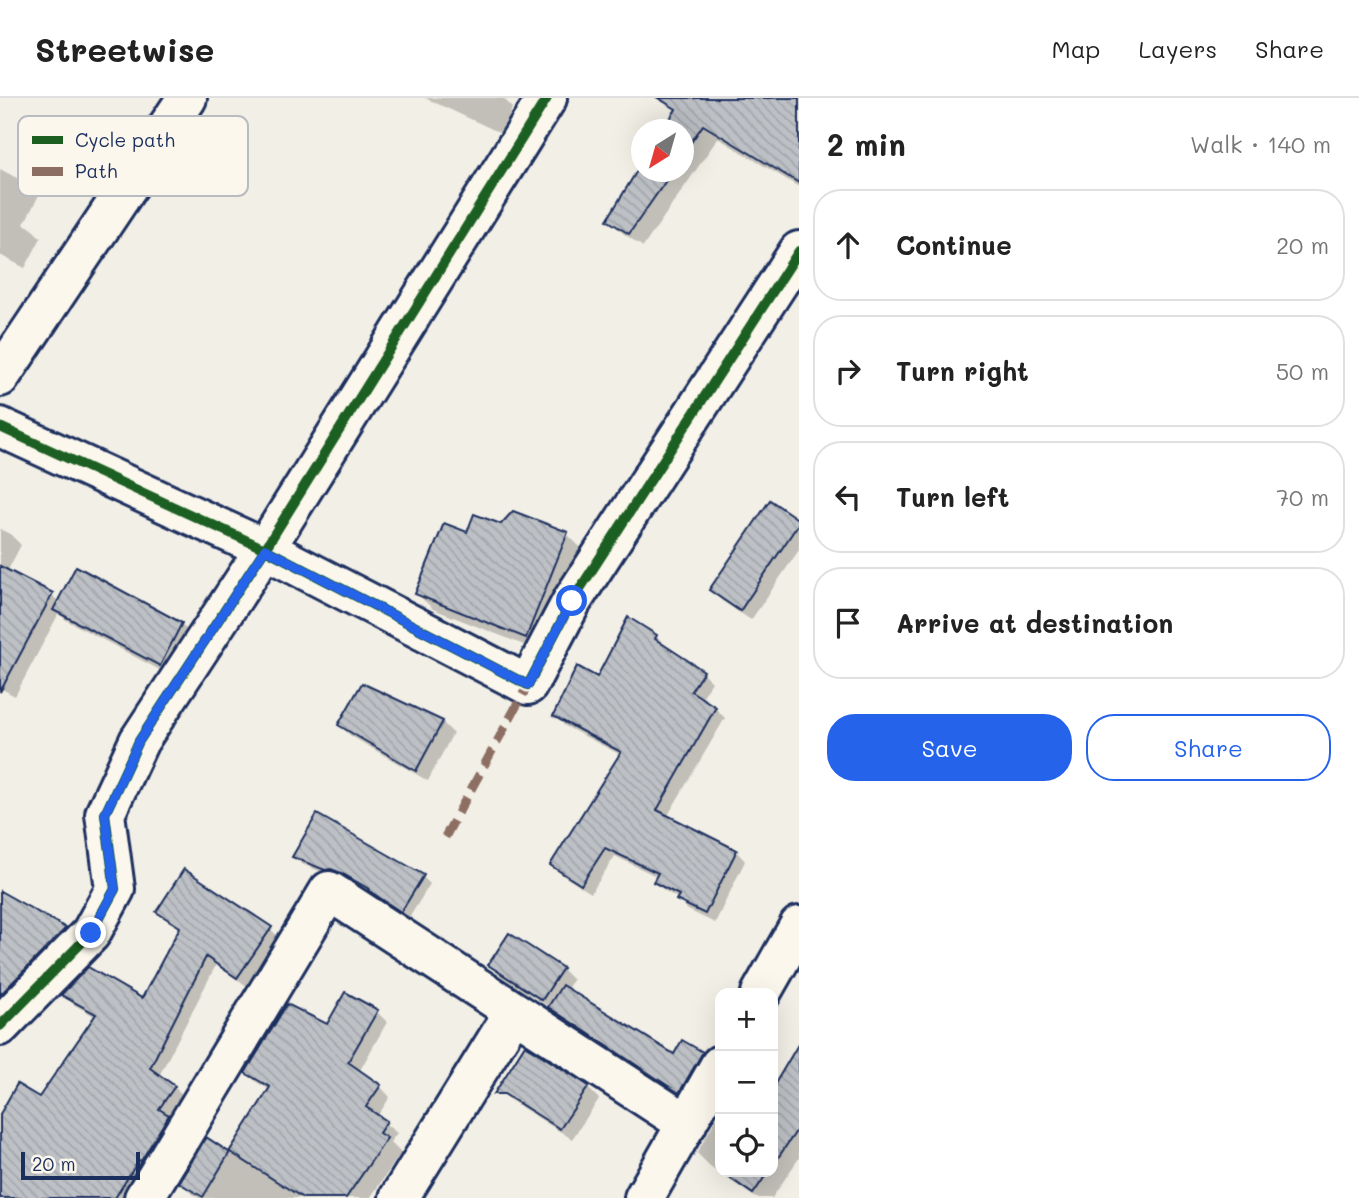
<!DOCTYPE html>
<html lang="en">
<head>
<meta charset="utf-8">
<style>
	:root { --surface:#fff; --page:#f6f6f6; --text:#222; --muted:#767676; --line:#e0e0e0; --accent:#2563eb }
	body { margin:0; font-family:Mali,sans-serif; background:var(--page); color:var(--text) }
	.controls { position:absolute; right:21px; bottom:21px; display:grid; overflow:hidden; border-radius:14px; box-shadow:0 7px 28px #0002 }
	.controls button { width:63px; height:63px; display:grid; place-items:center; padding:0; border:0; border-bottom:2px solid var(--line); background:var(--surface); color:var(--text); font:35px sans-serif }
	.compass { position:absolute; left:631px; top:21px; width:63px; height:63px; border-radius:50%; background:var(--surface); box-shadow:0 7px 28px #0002; rotate:217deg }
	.scale { position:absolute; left:21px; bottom:18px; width:119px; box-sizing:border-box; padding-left:7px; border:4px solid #1b2f5e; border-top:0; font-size:19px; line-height:24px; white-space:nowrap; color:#1b2f5e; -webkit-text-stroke:5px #fbf7ec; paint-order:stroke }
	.stop { position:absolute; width:21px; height:21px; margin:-16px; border:5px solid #2563eb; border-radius:50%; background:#fff }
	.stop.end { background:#2563eb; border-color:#fff; box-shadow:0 2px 7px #0008 }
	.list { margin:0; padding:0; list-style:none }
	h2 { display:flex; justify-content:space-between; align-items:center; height:91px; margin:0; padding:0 28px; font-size:30px }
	h2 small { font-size:23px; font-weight:400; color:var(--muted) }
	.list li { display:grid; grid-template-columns:46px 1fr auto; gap:21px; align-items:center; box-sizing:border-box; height:112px; margin:0 14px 14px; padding:0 14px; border:2px solid var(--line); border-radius:28px }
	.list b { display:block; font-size:26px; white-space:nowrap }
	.list em { font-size:23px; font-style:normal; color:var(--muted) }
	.actions { display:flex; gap:14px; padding:21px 28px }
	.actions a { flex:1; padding:16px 0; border:2px solid var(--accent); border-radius:28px; text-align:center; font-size:24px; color:var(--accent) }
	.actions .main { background:var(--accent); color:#fff }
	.icon { flex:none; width:38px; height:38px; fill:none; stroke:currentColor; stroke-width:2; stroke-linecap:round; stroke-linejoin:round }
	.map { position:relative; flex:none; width:799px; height:1100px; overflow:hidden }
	header { display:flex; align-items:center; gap:42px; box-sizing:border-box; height:98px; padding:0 35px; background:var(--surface); border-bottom:2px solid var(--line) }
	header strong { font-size:33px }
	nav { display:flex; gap:38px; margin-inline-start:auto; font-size:24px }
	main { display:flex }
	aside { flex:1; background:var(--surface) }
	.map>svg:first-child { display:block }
	.shadow { fill:#0003 }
	.building { fill:url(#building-back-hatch); stroke:#1b2f5e; stroke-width:2 }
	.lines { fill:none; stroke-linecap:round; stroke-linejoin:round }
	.minor-casing { stroke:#1b2f5e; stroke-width:44 }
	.minor { stroke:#fbf7ec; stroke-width:38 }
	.quiet { stroke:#8d6e63; stroke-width:9; stroke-dasharray:18 9; stroke-linecap:butt }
	.cycleway-casing { stroke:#fbf7ec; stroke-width:15 }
	.cycleway { stroke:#1b5e20; stroke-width:10 }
	.route { stroke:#2563eb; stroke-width:9 }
	.key { fill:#fbf7ec; stroke:#b8bbc1; stroke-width:2 }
	.key-label { font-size:19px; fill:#1b2f5e }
</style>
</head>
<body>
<header>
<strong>Streetwise</strong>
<nav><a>Map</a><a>Layers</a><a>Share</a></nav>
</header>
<main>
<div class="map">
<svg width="799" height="1100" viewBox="0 0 799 1100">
	<defs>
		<pattern id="building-back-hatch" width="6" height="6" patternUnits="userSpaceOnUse" patternTransform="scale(1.75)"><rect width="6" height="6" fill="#bdc0c4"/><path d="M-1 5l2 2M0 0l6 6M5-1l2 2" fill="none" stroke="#a2a5ab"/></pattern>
	</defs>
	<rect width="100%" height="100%" fill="#f2efe6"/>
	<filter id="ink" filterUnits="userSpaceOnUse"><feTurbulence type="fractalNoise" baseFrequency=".0143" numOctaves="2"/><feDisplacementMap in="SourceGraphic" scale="14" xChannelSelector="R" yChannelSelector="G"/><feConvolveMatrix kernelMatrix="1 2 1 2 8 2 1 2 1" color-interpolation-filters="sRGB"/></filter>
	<g filter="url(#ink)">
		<g class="shadow">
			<path d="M425 0H503L512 9 505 37Z"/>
			<path d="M681 0H790L799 6V89L718 40 643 149 623 135 609 122 642 69V74H684L683 1Z"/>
			<path d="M0 71 28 86 39 97 24 126 30 129 41 140 25 170 0 157Z"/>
			<path d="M799 424V452L751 522 722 503 711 492Z"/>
			<path d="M501 428 567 436 582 451 542 554 433 511 417 496 468 436Z"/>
			<path d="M0 431 10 436 21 447 7 474 52 497 59 504 181 526 192 537 171 578 66 522 59 515 15 598 0 590Z"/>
			<path d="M656 538 666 548 665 549 702 574 712 584 701 601 715 610 725 620 667 719 736 753 745 763 715 825 688 812 678 802 679 801 665 793 655 784 658 779 615 758 591 795 562 777 553 767 621 657 565 628 555 618 598 581Z"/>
			<path d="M442 624 453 635 428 683 351 638 340 627Z"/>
			<path d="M294 758 422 778 430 786 409 820 373 795 350 782 340 778 334 779 302 766Z"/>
			<path d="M0 795 65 831 75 842 34 884 16 874 0 851Z"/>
			<path d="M158 813 270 831 280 840 247 888 216 867 159 978 174 989 184 998 169 1019 177 1027 130 1100H0V1019L39 1001 96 919 73 906 64 897 143 902 181 831 168 823Z"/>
			<path d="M490 867 562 871 573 882 566 892 674 959 702 956 713 966 690 1004 561 920 551 910 501 878Z"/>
			<path d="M376 913 387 924 359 974 380 988 390 999 377 1019 397 1035 390 1044 401 1055 370 1100H199L191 1095 181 1085 207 1042 230 1056 270 992 258 985 247 975 328 929Z"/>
			<path d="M525 949 588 990 599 1001 572 1041 510 1002 499 991Z"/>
			<path d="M787 968 799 976V1060L772 1100H756L710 1068 697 1055 720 1014V1074H773V992Z"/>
		</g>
		<g class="building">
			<path d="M658 0H799V85L703 27 683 56V32H663L676 11Z"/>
			<path d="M641 66V74H672L629 136 607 122Z"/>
			<path d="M770 402 799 422V425L740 513 709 492Z"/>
			<path d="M513 413 568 434 526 540 415 496 444 425 467 434 474 416 501 426Z"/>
			<path d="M0 468 53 495 0 594Z"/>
			<path d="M76 468 182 525 160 568 53 512Z"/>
			<path d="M628 519 657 537 655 541 704 573 691 593 716 609 657 712 737 752 705 816 676 802 679 797 653 784 658 775 605 750 581 787 550 767 621 654 553 618 577 568 597 579Z"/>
			<path d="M362 585 443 623 416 673 338 627Z"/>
			<path d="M317 716 424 777 401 814 368 792 369 791 341 775 331 771 325 772 292 759Z"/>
			<path d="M184 771 272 829 237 880 206 859 150 970 175 988 159 1011 169 1017 141 1063 139 1062 115 1100H0V1016L17 986 39 999 96 916 61 897 88 869 142 900 180 829 156 814Z"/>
			<path d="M0 793 66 830 0 897Z"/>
			<path d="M509 835 563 870 542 902 488 867Z"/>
			<path d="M562 887 674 956 682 942 703 954 679 995 548 909Z"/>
			<path d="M345 894 378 912 348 964 381 987 366 1009 387 1023 379 1035 387 1040 346 1100H303L230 1054 203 1099 179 1085 206 1039 229 1054 270 989 245 975 287 906 327 926Z"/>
			<path d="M799 945V1029L773 1067V989Z"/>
			<path d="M525 947 589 988 560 1031 504 996H494Z"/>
			<path d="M721 1074H768L753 1096Z"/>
		</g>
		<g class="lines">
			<g class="minor-casing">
				<g id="minor">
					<path d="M0 279 187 0"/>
					<path d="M0 329 265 451 528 587 572 503 799 153"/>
					<path d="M761 895 799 828"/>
					<path d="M0 928 91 835 115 791 105 716 139 643 265 451 547 0"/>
					<path d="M144 1100 329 793 687 1026"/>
					<path d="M399 1100 514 914"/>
					<path d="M644 1100 720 967"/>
				</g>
			</g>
			<use href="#minor" class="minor"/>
			<path class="quiet" d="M445 739 528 587"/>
			<g class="cycleway-casing">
				<g id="cycleway">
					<path d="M0 329 265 451 528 587 572 503 799 153"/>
					<path d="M0 928 91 835 115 791 105 716 139 643 265 451 547 0"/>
				</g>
			</g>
			<use href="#cycleway" class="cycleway"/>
		</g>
	</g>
	<g class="lines" filter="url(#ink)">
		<path class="route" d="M91 835 115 791 105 716 139 643 265 451 528 587 572 503"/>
	</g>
	<rect x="18" y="18" width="230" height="80" rx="10" class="key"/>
	<rect x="32" y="38" width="31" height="8" fill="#1b5e20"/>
	<rect x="32" y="69" width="31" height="9" fill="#8d6e63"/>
	<g class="key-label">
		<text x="75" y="49">Cycle path</text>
		<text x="75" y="80">Path</text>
	</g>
</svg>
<div class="controls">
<button>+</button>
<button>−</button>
<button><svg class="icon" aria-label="locate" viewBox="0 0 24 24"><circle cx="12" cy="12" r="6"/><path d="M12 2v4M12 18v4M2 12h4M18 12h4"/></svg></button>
</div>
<svg class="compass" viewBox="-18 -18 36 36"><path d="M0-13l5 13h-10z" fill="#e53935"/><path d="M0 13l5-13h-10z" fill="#767676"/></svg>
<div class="scale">20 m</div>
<div class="stop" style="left:572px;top:503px"></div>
<div class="stop end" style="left:91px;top:835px"></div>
</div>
<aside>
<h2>2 min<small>Walk · 140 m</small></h2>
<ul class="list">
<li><svg class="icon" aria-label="ahead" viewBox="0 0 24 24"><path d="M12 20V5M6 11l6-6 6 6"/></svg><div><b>Continue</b></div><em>20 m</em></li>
<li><svg class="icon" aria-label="right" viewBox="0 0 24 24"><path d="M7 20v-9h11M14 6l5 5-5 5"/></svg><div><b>Turn right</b></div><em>50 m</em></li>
<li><svg class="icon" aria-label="left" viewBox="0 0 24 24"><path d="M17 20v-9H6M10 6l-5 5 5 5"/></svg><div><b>Turn left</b></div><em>70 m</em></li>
<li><svg class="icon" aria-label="arrive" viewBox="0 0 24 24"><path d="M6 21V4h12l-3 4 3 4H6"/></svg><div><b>Arrive at destination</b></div></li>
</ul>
<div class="actions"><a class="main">Save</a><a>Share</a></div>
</aside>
</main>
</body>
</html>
